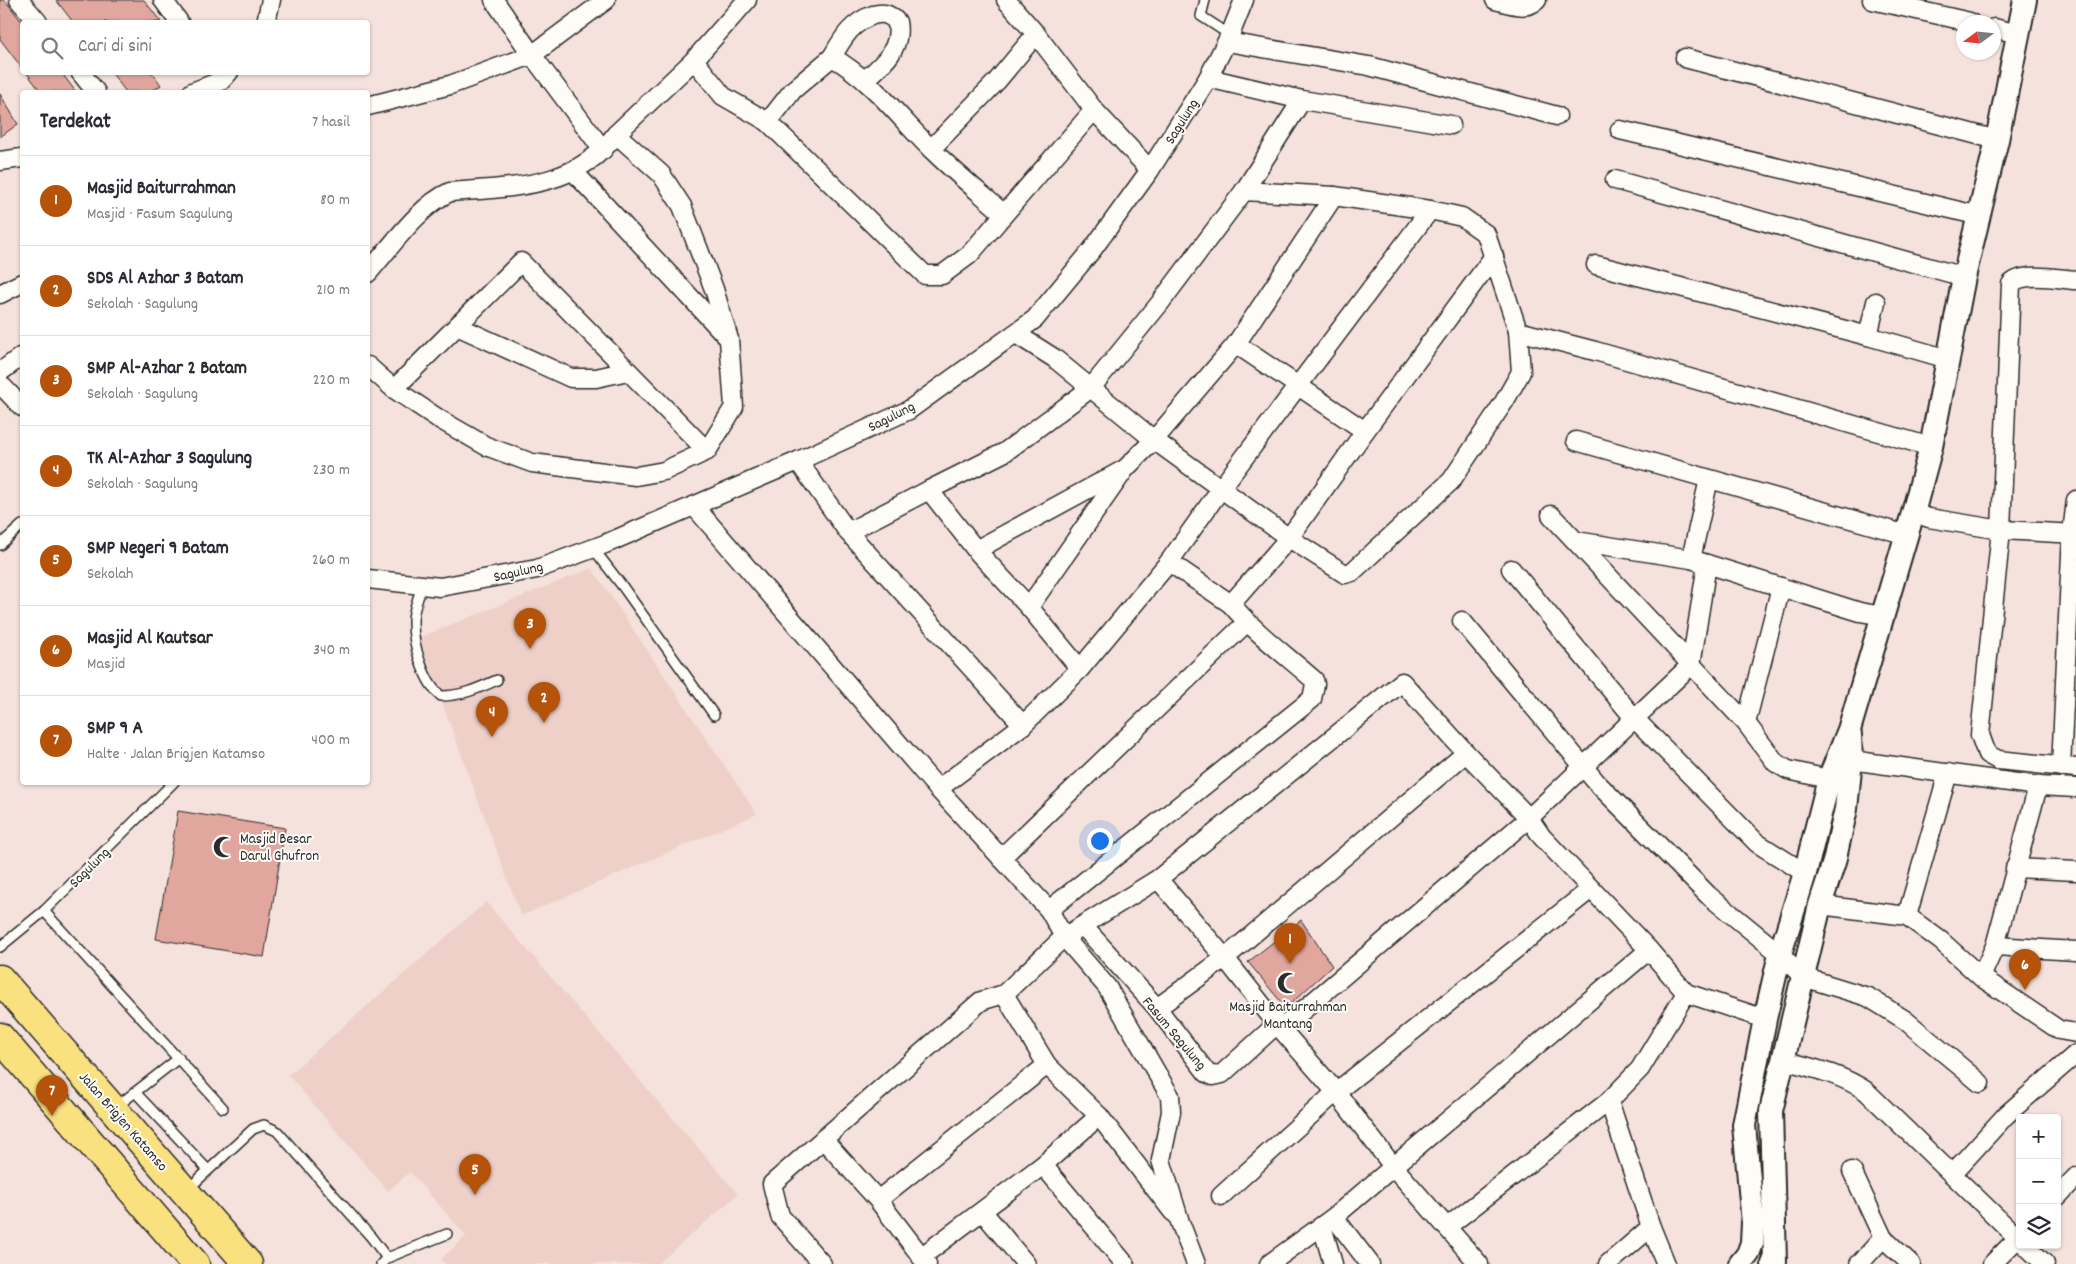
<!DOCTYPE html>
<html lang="id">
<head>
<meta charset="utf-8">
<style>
	:root { --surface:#fff; --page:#f2f2f3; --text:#2b2b33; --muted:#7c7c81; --line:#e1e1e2; --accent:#b45309 }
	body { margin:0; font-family:Dekko,sans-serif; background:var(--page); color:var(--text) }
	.controls { position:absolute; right:15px; bottom:15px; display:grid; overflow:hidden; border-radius:5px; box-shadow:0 1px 4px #0004 }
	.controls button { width:45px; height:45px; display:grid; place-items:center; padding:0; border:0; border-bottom:1px solid var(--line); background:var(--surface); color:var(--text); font:25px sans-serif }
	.compass { position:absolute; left:1956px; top:15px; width:45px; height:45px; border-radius:50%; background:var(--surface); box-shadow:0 1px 4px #0004; rotate:255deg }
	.you { position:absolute; left:1099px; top:840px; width:18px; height:18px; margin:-12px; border:4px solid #fff; border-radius:50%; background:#1a73e8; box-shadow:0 0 0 8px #1a73e833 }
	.badge { display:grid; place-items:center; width:32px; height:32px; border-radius:50%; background:var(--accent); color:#fff; font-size:16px; font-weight:700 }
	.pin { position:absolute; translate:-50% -41px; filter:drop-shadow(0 1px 2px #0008) }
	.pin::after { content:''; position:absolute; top:26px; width:18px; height:15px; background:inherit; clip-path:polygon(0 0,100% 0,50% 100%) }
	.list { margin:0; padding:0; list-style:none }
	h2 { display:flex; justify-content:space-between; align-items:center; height:65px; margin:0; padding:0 20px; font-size:21px }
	h2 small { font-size:16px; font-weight:400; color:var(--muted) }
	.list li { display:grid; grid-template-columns:32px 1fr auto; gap:15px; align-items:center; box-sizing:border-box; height:90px; padding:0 20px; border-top:1px solid var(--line) }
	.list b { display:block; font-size:19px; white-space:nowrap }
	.list p { margin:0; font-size:16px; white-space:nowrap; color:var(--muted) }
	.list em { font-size:16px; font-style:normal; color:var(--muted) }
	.icon { flex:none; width:28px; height:28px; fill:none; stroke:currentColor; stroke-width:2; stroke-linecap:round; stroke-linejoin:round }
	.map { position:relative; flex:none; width:2076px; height:1264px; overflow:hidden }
	.search { position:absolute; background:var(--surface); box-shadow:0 1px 4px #0004; left:20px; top:20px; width:350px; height:55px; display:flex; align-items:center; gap:12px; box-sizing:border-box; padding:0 18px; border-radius:5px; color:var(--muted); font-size:19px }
	.panel { position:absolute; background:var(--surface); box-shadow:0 1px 4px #0004; left:20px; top:90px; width:350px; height:695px; border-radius:5px }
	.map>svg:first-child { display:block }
	.built { fill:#efd0c9 }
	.building { fill:#e1a79e; stroke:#2b2b2b }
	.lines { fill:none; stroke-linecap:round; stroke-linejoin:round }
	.service-casing { stroke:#2b2b2b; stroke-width:12 }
	.minor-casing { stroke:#2b2b2b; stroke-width:21 }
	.tertiary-casing { stroke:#2b2b2b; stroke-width:26 }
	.trunk-casing { stroke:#2b2b2b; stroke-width:31 }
	.service { stroke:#fdfcf7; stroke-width:9 }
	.minor { stroke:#fdfcf7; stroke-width:18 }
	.tertiary { stroke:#fdfcf7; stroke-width:22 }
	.trunk { stroke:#fae180; stroke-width:28 }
	.labels { text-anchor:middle; stroke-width:4; stroke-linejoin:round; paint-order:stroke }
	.street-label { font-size:15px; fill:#2b2b2b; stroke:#fdfcf7 }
	.poi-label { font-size:15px; fill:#2b2b2b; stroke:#fdfcf7; text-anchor:start }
</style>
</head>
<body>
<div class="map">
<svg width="2076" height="1264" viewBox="0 0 2076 1264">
	<rect width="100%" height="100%" fill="#f5e2dc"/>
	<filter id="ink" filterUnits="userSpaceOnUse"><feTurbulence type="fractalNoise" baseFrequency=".02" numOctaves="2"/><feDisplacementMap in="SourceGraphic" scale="10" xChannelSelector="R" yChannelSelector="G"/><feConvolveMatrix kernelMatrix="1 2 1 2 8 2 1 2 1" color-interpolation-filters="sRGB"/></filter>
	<g filter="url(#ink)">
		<g class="built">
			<path d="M592 568 757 814 521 916 418 638Z"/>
			<path d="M486 902 738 1194 658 1264H445L441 1259 466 1236 410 1172 388 1191 288 1075Z"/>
		</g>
		<g class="building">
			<path d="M0 0H5L22 22V68L0 39Z"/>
			<path d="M56 0H144L161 22H73Z"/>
			<path d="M26 72H61L76 92H41Z"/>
			<path d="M111 72H152L161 85 151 92H126Z"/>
			<path d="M0 94 18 124 0 137Z"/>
			<path d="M178 811 285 828 264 957 156 939Z"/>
			<path d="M1301 920 1332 966 1286 1008 1248 962Z"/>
		</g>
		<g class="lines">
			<g class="service-casing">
				<g id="service">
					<path d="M1205 0 1201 16 1230 35"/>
					<path d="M0 545 22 525"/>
					<path d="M593 548 623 587 714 715"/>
					<path d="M422 585C419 597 412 611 413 623 413 645 424 683 441 696 462 696 479 688 497 680"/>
					<path d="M44 911 223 1108"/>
					<path d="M0 947 44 911 174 782"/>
					<path d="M135 1092 208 1170"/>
					<path d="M116 1107 179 1058"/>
					<path d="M187 1190 253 1129 264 1125 277 1131 371 1237 387 1258 381 1264"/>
					<path d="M387 1258 447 1234"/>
				</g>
			</g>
			<g class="minor-casing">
				<g id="minor">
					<path d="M19 0 38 22"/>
					<path d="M163 0 179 22"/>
					<path d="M494 0 532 55 603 150"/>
					<path d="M1006 0 1036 34 1094 110 1150 170"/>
					<path d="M1495 0C1508 3 1526 11 1537 0"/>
					<path d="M1872 0 1970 22"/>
					<path d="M266 22 271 0"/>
					<path d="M1994 28 2018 34"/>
					<path d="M1227 42 1369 66 1557 116"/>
					<path d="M832 57C843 38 851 23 873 15 884 12 889 14 897 22 902 49 883 64 865 80"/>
					<path d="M1685 58 1997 140"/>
					<path d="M694 60 723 96 768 122 925 275H942L969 255 1094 110"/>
					<path d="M80 72 96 92"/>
					<path d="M1208 78 1302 100 1451 125"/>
					<path d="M192 92 221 81 229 72"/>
					<path d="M368 106 450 85 532 55 606 0"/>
					<path d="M768 122 793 90 832 57C872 80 898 116 930 148 953 171 979 192 1004 214"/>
					<path d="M1620 130 1980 216"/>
					<path d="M616 134 661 174 682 206 714 289 728 336"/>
					<path d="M931 149 997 81 1036 34"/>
					<path d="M0 161 22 158"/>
					<path d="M1615 180 1964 277"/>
					<path d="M1244 191 1302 100"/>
					<path d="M1596 265 1868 336 1948 359"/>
					<path d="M368 273C390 248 420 205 450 192 511 187 576 189 616 134L694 60 747 0"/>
					<path d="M2076 280C2059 279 2023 271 2011 284L2001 530 1980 735 1987 754 1998 760 2076 768"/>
					<path d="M0 294 22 283"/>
					<path d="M457 326 571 378H596L628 371"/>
					<path d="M1518 331 1595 351 1931 447"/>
					<path d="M1868 336 1876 302"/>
					<path d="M1236 344 1365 431"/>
					<path d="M368 366 394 389 439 419 486 446 532 463 636 476 664 471 707 451 734 407 729 339 574 172"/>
					<path d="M0 372 22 356"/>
					<path d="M0 384 22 407"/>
					<path d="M394 389 521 262 707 451"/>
					<path d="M1576 441 1907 535"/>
					<path d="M798 461 848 532 1023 725"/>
					<path d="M929 490 1005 452 1091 388 1160 303 1244 191 1334 196 1430 210 1462 217 1486 234 1518 331 1521 372 1504 402 1451 481 1352 572 1345 574 1289 538 1154 440 1054 358 1016 334"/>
					<path d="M694 506 938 789 1049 910 1064 937 1004 994 981 1001 772 1184 780 1216 822 1264"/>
					<path d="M1913 513 1929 518 2001 530 2076 534"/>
					<path d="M1551 515 1746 723 1776 763 1788 770 1842 782"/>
					<path d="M848 532 929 490 976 550 1029 607 1125 469 1154 440 1236 344 1334 196"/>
					<path d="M1576 541 1691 559 1860 612 1883 616"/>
					<path d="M976 550 1123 470"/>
					<path d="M1691 559 1709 479"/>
					<path d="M1169 562 1222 487 1430 210"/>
					<path d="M1511 569 1634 718 1757 843 1805 873"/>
					<path d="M368 579 440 587 537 569 605 544 798 461 909 410 1035 319 1092 250 1150 170 1208 78 1230 35 1244 0"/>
					<path d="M1029 607 1080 669"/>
					<path d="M1462 621 1597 783 1708 895 1780 954 1803 977 1868 997 1905 1020 1980 1083"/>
					<path d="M1746 723 1781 587"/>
					<path d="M1839 757 1851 760 2038 786 2076 788"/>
					<path d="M2061 767 2072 533 2076 500"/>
					<path d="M938 789 1023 725 1080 669 1169 562 1231 604"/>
					<path d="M1001 858 1246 623"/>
					<path d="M2015 868 2076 871"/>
					<path d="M1158 879 1225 958 1281 1029 1336 1092 1392 1165 1479 1264"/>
					<path d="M1820 905 1907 916 1941 941 1981 977 2059 1030 2076 1033"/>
					<path d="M1049 910 1312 699 1315 684 1314 680C1287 656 1253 631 1231 604L1289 538 1365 431 1494 256"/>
					<path d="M1907 916 1948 773"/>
					<path d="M1083 926 1157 1008 1207 1073 1213 1076 1222 1074 1278 1023"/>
					<path d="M1995 946 2076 951"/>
					<path d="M1981 977 1995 946 2038 786"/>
					<path d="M1004 994 1047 1065 1099 1116 1173 1212"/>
					<path d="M1157 1008 1225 958 1466 753"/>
					<path d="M1281 1029 1529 818 1691 665 1707 564"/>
					<path d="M1783 1060C1812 1068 1841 1074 1866 1091L2020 1240"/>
					<path d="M1609 1101 1651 1227 1666 1264"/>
					<path d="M823 1139 878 1200 927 1264"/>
					<path d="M1043 1165 1125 1264"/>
					<path d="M1852 1171 1883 1238"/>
					<path d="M1952 1174 2006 1115 2076 1054"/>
					<path d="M1221 1196 1336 1092 1591 889"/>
					<path d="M2057 1197 2076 1177"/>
					<path d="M878 1200 1047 1065"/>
					<path d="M983 1212 1026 1264"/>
					<path d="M1334 1217 1370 1264"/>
					<path d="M1322 1226 1333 1264"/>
					<path d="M1447 1227 1609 1101 1640 1069 1686 993"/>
					<path d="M2025 1245 2045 1264"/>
					<path d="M921 1257 1043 1165 1099 1116"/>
					<path d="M1196 1264 1180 1222 1161 1160 1171 1112 1170 1096 1107 987 1064 937 1158 879 1402 682 1466 753 1529 818 1542 837 1649 950 1686 993 1765 1019"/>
					<path d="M1269 1264 1334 1217 1649 950"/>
					<path d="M1608 1264 1651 1227"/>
					<path d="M1859 1264 1883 1238 1911 1264"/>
					<path d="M1992 1264 2020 1236"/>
				</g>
			</g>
			<g class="tertiary-casing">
				<g id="tertiary">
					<path d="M1740 1264 1748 1254 1752 1243 1753 1223 1744 1125 1765 1019 1780 954 1805 873 1829 779 1849 730 1913 513 1931 447 1964 277 1997 140 2025 0"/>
					<path d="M1773 1264 1775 1262 1771 1111 1820 905 1834 862 1846 809 1851 760 1850 735"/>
				</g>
			</g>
			<g class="trunk-casing">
				<g id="trunk">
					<path d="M0 979 248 1264"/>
					<path d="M0 1037 195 1264"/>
				</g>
			</g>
			<use href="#service" class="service"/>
			<use href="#minor" class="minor"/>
			<use href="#tertiary" class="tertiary"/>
			<use href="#trunk" class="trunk"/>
		</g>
	</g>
	<defs>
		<g id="mosque-bare" transform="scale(1.725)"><path d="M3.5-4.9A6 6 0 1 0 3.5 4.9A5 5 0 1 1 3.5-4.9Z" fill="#2b2b2b" stroke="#fdfcf7" stroke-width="2.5" paint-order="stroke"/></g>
	</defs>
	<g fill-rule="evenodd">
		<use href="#mosque-bare" x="224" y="847"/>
		<use href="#mosque-bare" x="1288" y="983"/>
	</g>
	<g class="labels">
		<g class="street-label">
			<text transform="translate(1181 121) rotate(-58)" y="5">Sagulung</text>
			<text transform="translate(891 416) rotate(-27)" y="5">Sagulung</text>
			<text transform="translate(518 571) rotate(-13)" y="5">Sagulung</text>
			<text transform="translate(89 867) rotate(-45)" y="5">Sagulung</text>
			<text transform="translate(1175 1033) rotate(50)" y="5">Fasum Sagulung</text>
			<text transform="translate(124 1121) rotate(49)" y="5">Jalan Brigjen Katamso</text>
		</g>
		<g class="poi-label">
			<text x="240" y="843">Masjid Besar<tspan x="240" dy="17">Darul Ghufron</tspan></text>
			<text x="1288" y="1011" text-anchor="middle">Masjid Baiturrahman<tspan x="1288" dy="17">Mantang</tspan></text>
		</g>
	</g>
</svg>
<div class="controls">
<button>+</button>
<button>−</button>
<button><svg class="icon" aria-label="layers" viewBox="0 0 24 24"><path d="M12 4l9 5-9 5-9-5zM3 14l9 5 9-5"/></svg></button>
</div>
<svg class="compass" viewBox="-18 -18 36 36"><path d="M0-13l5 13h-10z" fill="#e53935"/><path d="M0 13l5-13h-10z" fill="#7c7c81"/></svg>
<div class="you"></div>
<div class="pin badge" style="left:1290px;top:964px">1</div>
<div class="pin badge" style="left:544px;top:723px">2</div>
<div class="pin badge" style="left:530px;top:649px">3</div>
<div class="pin badge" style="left:492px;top:737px">4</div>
<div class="pin badge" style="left:475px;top:1195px">5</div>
<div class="pin badge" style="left:2025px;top:990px">6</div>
<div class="pin badge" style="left:52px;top:1116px">7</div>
<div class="search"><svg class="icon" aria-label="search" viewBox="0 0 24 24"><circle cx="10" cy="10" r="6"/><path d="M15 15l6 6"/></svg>Cari di sini</div>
<section class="panel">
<h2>Terdekat<small>7 hasil</small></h2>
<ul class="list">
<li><span class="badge">1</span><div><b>Masjid Baiturrahman</b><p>Masjid · Fasum Sagulung</p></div><em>80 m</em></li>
<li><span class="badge">2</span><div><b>SDS Al Azhar 3 Batam</b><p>Sekolah · Sagulung</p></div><em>210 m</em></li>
<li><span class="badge">3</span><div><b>SMP Al-Azhar 2 Batam</b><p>Sekolah · Sagulung</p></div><em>220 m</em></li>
<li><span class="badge">4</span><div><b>TK Al-Azhar 3 Sagulung</b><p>Sekolah · Sagulung</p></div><em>230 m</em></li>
<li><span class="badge">5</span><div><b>SMP Negeri 9 Batam</b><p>Sekolah</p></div><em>260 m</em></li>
<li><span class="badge">6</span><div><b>Masjid Al Kautsar</b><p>Masjid</p></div><em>340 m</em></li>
<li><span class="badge">7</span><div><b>SMP 9 A</b><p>Halte · Jalan Brigjen Katamso</p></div><em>400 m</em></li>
</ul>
</section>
</div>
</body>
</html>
